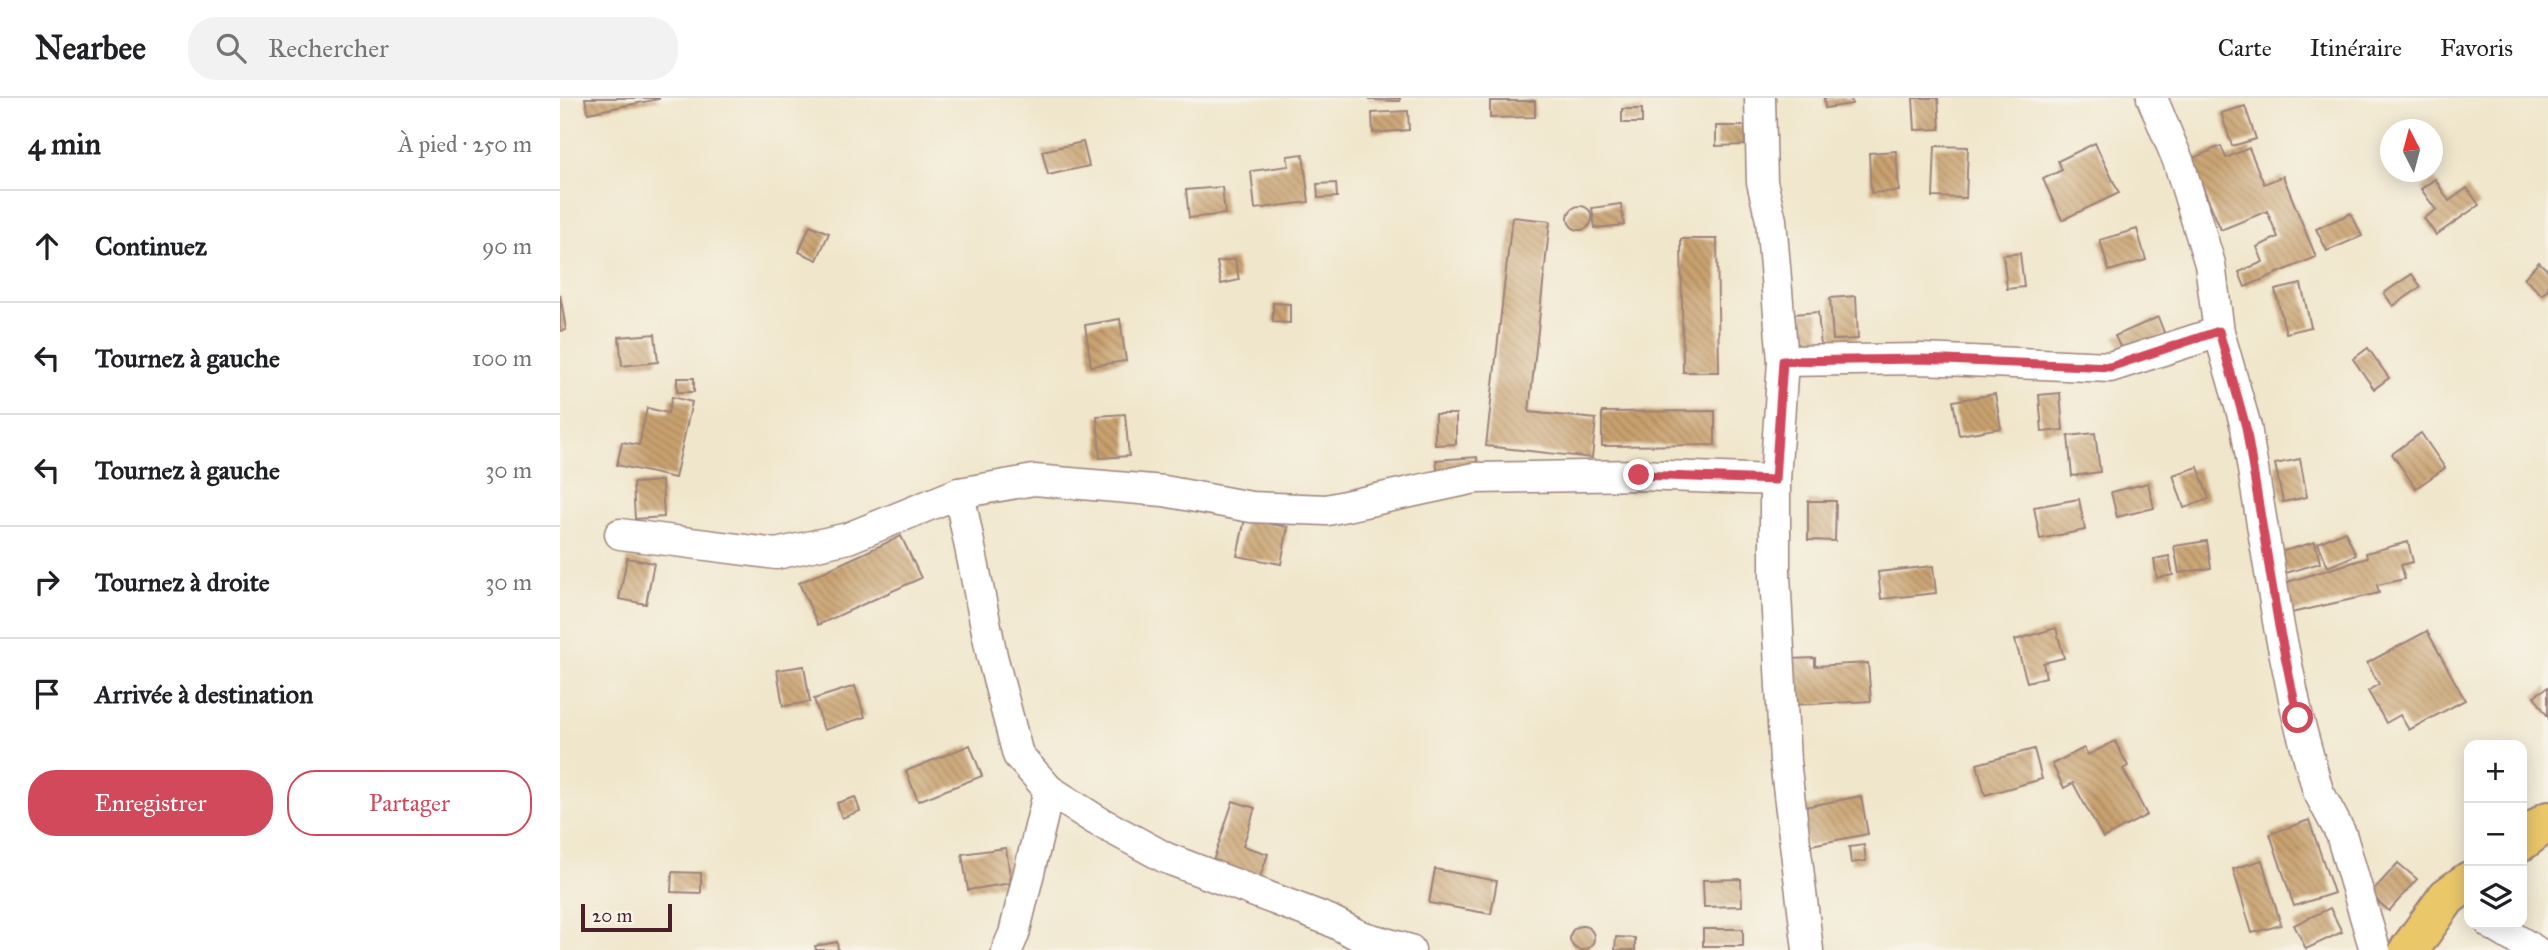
<!DOCTYPE html>
<html lang="fr">
<head>
<meta charset="utf-8">
<style>
	:root { --surface:#fff; --page:#f2f2f2; --text:#202124; --muted:#757577; --line:#e0e0e0; --accent:#d1495b }
	body { margin:0; font-family:"IM FELL Great Primer",serif; background:var(--page); color:var(--text) }
	.controls { position:absolute; right:21px; bottom:21px; display:grid; overflow:hidden; border-radius:14px; box-shadow:0 4px 18px #0003 }
	.controls button { width:63px; height:63px; display:grid; place-items:center; padding:0; border:0; border-bottom:2px solid var(--line); background:var(--surface); color:var(--text); font:35px sans-serif }
	.compass { position:absolute; left:1820px; top:21px; width:63px; height:63px; border-radius:50%; background:var(--surface); box-shadow:0 4px 18px #0003; rotate:354deg }
	.scale { position:absolute; left:21px; bottom:18px; width:91px; box-sizing:border-box; padding-left:7px; border:4px solid #4a1f2b; border-top:0; font-size:19px; line-height:24px; white-space:nowrap; color:#4a1f2b; -webkit-text-stroke:5px #f7f3e8; paint-order:stroke }
	.stop { position:absolute; width:21px; height:21px; margin:-16px; border:5px solid #d1495b; border-radius:50%; background:#fff }
	.stop.end { background:#d1495b; border-color:#fff; box-shadow:0 2px 7px #0008 }
	.list { margin:0; padding:0; list-style:none }
	h2 { display:flex; justify-content:space-between; align-items:center; height:91px; margin:0; padding:0 28px; font-size:30px }
	h2 small { font-size:23px; font-weight:400; color:var(--muted) }
	.list li { display:grid; grid-template-columns:46px 1fr auto; gap:21px; align-items:center; box-sizing:border-box; height:112px; padding:0 28px; border-top:2px solid var(--line) }
	.list b { display:block; font-size:26px; white-space:nowrap }
	.list em { font-size:23px; font-style:normal; color:var(--muted) }
	.actions { display:flex; gap:14px; padding:21px 28px }
	.actions a { flex:1; padding:16px 0; border:2px solid var(--accent); border-radius:28px; text-align:center; font-size:24px; color:var(--accent) }
	.actions .main { background:var(--accent); color:#fff }
	.icon { flex:none; width:38px; height:38px; fill:none; stroke:currentColor; stroke-width:2; stroke-linecap:round; stroke-linejoin:round }
	.map { position:relative; flex:none; width:1988px; height:852px; overflow:hidden }
	header { display:flex; align-items:center; gap:42px; box-sizing:border-box; height:98px; padding:0 35px; background:var(--surface); border-bottom:2px solid var(--line) }
	header strong { font-size:33px }
	nav { display:flex; gap:38px; margin-inline-start:auto; font-size:24px }
	.search { width:490px; height:63px; background:var(--page); display:flex; align-items:center; gap:18px; box-sizing:border-box; padding:0 24px; border-radius:28px; color:var(--muted); font-size:26px }
	main { display:flex }
	aside { flex:1; background:var(--surface) }
	.map>svg:first-child { display:block }
	.building { fill:url(#building-back-hatch) }
	.lines { fill:none; stroke-linecap:round; stroke-linejoin:round }
	.minor-casing { stroke:#9d827b; stroke-width:33 }
	.major-casing { stroke:#9d827b; stroke-width:42 }
	.minor { stroke:#fff; stroke-width:30 }
	.major { stroke:#eac769; stroke-width:38 }
	.route { stroke:#d1495b; stroke-width:9 }
</style>
</head>
<body>
<header>
<strong>Nearbee</strong>
<div class="search"><svg class="icon" aria-label="search" viewBox="0 0 24 24"><circle cx="10" cy="10" r="6"/><path d="M15 15l6 6"/></svg>Rechercher</div>
<nav><a>Carte</a><a>Itinéraire</a><a>Favoris</a></nav>
</header>
<main>
<aside>
<h2>4 min<small>À pied · 250 m</small></h2>
<ul class="list">
<li><svg class="icon" aria-label="ahead" viewBox="0 0 24 24"><path d="M12 20V5M6 11l6-6 6 6"/></svg><div><b>Continuez</b></div><em>90 m</em></li>
<li><svg class="icon" aria-label="left" viewBox="0 0 24 24"><path d="M17 20v-9H6M10 6l-5 5 5 5"/></svg><div><b>Tournez à gauche</b></div><em>100 m</em></li>
<li><svg class="icon" aria-label="left" viewBox="0 0 24 24"><path d="M17 20v-9H6M10 6l-5 5 5 5"/></svg><div><b>Tournez à gauche</b></div><em>30 m</em></li>
<li><svg class="icon" aria-label="right" viewBox="0 0 24 24"><path d="M7 20v-9h11M14 6l5 5-5 5"/></svg><div><b>Tournez à droite</b></div><em>30 m</em></li>
<li><svg class="icon" aria-label="arrive" viewBox="0 0 24 24"><path d="M6 21V4h12l-3 4 3 4H6"/></svg><div><b>Arrivée à destination</b></div></li>
</ul>
<div class="actions"><a class="main">Enregistrer</a><a>Partager</a></div>
</aside>
<div class="map">
<svg width="1988" height="852" viewBox="0 0 1988 852">
	<defs>
		<pattern id="building-back-hatch" width="6" height="6" patternUnits="userSpaceOnUse" patternTransform="scale(1.75)"><rect width="6" height="6" fill="#c9a26f"/><path d="M-1 5l2 2M0 0l6 6M5-1l2 2" fill="none" stroke="#a5835b"/></pattern>
	</defs>
	<rect width="100%" height="100%" fill="#f7f3e8"/>
	<filter id="ink" filterUnits="userSpaceOnUse"><feTurbulence type="fractalNoise" baseFrequency=".0143" numOctaves="2"/><feDisplacementMap in="SourceGraphic" scale="14" xChannelSelector="R" yChannelSelector="G"/><feConvolveMatrix kernelMatrix="1 2 1 2 8 2 1 2 1" color-interpolation-filters="sRGB"/></filter>
	<filter id="wash" filterUnits="userSpaceOnUse"><feTurbulence type="fractalNoise" baseFrequency=".00686" numOctaves="4" result="noise"/><feDisplacementMap in="SourceGraphic" scale="28" xChannelSelector="R" yChannelSelector="G"/><feGaussianBlur stdDeviation="1.57" result="paint"/><feColorMatrix in="noise" values="0 0 0 0 0 0 0 0 0 0 0 0 0 0 0 0 0 1.4 0 .05"/><feComposite in="paint" operator="in"/></filter>
	<g filter="url(#wash)">
		<rect width="100%" height="100%" fill="#f0e6cb"/>
		<g id="blocks">
			<g class="building">
				<path d="M25 0H99V1L28 15Z"/>
				<path d="M809 0H840V3L809 2Z"/>
				<path d="M1264 0H1291L1292 6 1265 10Z"/>
				<path d="M1353 0H1378L1380 31 1355 32Z"/>
				<path d="M930 3H975V19L930 20Z"/>
				<path d="M1685 8 1696 41 1672 48 1661 15Z"/>
				<rect x="1062" y="11" width="20" height="14"/>
				<path d="M848 13 849 32 813 35 812 15Z"/>
				<path d="M1156 28H1185V47L1156 48Z"/>
				<path d="M523 44 529 68 488 77 482 53Z"/>
				<path d="M1535 45 1559 95 1502 122 1483 81 1502 72 1498 63Z"/>
				<path d="M1375 48 1408 49 1406 100 1373 99Z"/>
				<path d="M1661 48 1666 60 1689 50 1704 86 1723 78 1756 159 1685 189 1679 174 1703 164 1697 149 1718 139 1707 113 1661 132 1631 61Z"/>
				<path d="M1336 53 1339 93 1311 95 1309 55Z"/>
				<path d="M743 56 749 104 695 111 691 73 729 68 727 58Z"/>
				<path d="M1875 81 1889 103 1907 90 1919 107 1876 137 1864 120 1876 112 1861 91Z"/>
				<path d="M776 85 777 99 758 100 757 86Z"/>
				<path d="M662 89 665 116 629 120 626 92Z"/>
				<path d="M1061 106 1064 127 1035 130 1032 110Z"/>
				<circle cx="1020" cy="120" r="12"/>
				<path d="M1791 115 1802 138 1767 153 1756 131Z"/>
				<path d="M952 119 990 123 969 314 1036 321 1032 360 926 348Z"/>
				<path d="M250 127 269 135 257 162 239 154Z"/>
				<path d="M1577 131 1586 162 1549 173 1540 142Z"/>
				<path d="M1121 141H1157L1159 274H1123Z"/>
				<path d="M1460 155 1464 189 1447 191 1443 157Z"/>
				<path d="M675 161 679 182 661 186 657 164Z"/>
				<path d="M1979 164 1988 173V191L1982 197 1964 180Z"/>
				<path d="M1852 176 1861 189 1833 208 1824 195Z"/>
				<path d="M1741 186 1751 229 1726 235 1715 192Z"/>
				<path d="M0 196 6 232 0 233Z"/>
				<path d="M1296 198 1298 241 1273 242 1270 200Z"/>
				<path d="M713 205 730 206V225L713 224Z"/>
				<path d="M1258 214 1261 249 1237 252 1233 216Z"/>
				<path d="M1598 219 1605 237 1563 255 1555 238Z"/>
				<path d="M560 221 566 263 531 268 525 227Z"/>
				<path d="M95 236 98 264 62 268 59 239Z"/>
				<path d="M1808 250 1829 280 1814 291 1793 261Z"/>
				<rect x="117" y="280" width="17" height="14"/>
				<path d="M1500 295 1503 332 1482 334 1479 297Z"/>
				<path d="M1435 296 1441 330 1399 337 1393 303Z"/>
				<path d="M112 299 132 304 115 380 57 367 62 344 79 347 87 310 108 315Z"/>
				<path d="M1155 313V347L1042 348V314Z"/>
				<path d="M565 316 569 358 540 360 537 318Z"/>
				<path d="M875 316H896V346L875 347Z"/>
				<path d="M1535 335 1540 374 1512 378 1508 338Z"/>
				<path d="M1861 335 1885 370 1856 390 1832 356Z"/>
				<path d="M917 359 918 373 878 376 876 362Z"/>
				<path d="M1740 361 1747 399 1723 404 1715 366Z"/>
				<path d="M1638 369 1649 401 1624 410 1613 377Z"/>
				<path d="M102 383 104 419 75 421 73 385Z"/>
				<path d="M1588 385 1594 410 1557 419 1551 394Z"/>
				<path d="M1519 401 1525 432 1480 441 1474 409Z"/>
				<path d="M1248 403H1276L1275 443 1248 442Z"/>
				<path d="M685 421 728 429 721 466 677 458Z"/>
				<path d="M1785 433 1796 457 1768 469 1758 445Z"/>
				<path d="M341 438 361 480 258 527 239 485Z"/>
				<path d="M1647 443 1651 470 1619 475 1614 448Z"/>
				<path d="M1755 444 1760 465 1726 475 1720 454Z"/>
				<path d="M1848 444 1853 464 1841 467 1845 481 1817 487 1819 495 1731 515 1724 485 1807 460 1806 455Z"/>
				<path d="M1609 458 1613 477 1597 480 1594 461Z"/>
				<path d="M67 460 94 465 86 506 59 501Z"/>
				<path d="M1373 468 1376 495 1321 501 1318 474Z"/>
				<path d="M1496 530 1504 560 1483 565 1486 579 1467 584 1455 542Z"/>
				<path d="M1867 533 1905 602 1849 632 1840 617 1826 625 1808 593 1819 586 1807 565Z"/>
				<path d="M1255 560V568L1308 565 1311 603 1231 607 1229 561Z"/>
				<path d="M244 568 250 604 223 608 217 572Z"/>
				<path d="M295 588 305 619 264 632 254 601Z"/>
				<path d="M1988 589V619L1974 598Z"/>
				<path d="M1555 643 1568 668 1563 671 1587 717 1543 740 1513 685 1504 690 1492 666 1524 650 1528 657Z"/>
				<path d="M410 647 422 678 358 703 346 673Z"/>
				<path d="M1474 651 1482 681 1425 697 1417 666Z"/>
				<path d="M1301 698 1308 736 1246 748 1239 710Z"/>
				<path d="M295 699 300 713 282 720 277 705Z"/>
				<path d="M673 703 695 710 683 748 708 756 698 785 651 769Z"/>
				<path d="M1749 722 1774 795 1734 808 1710 736Z"/>
				<path d="M1304 747 1306 763 1291 765 1289 749Z"/>
				<path d="M446 750 451 785 408 792 402 756Z"/>
				<path d="M1702 762 1721 827 1692 835 1673 771Z"/>
				<path d="M1838 765 1857 781 1829 813 1810 796Z"/>
				<path d="M875 771 937 783 931 816 869 805Z"/>
				<path d="M112 774 141 775V795L111 794Z"/>
				<path d="M1181 781 1182 808 1144 809 1143 782Z"/>
				<path d="M1770 810 1782 834 1746 851 1734 827Z"/>
				<circle cx="1022" cy="840" r="12"/>
				<rect x="1143" y="831" width="40" height="17"/>
				<path d="M1056 839 1075 840V852H1055Z"/>
				<path d="M277 844 278 852H256L255 848Z"/>
			</g>
		</g>
	</g>
	<g filter="url(#ink)">
		<use href="#blocks" fill-opacity="0" stroke="#9d827b" stroke-width="2"/>
		<g class="lines">
			<g class="minor-casing">
				<g id="minor">
					<path d="M1200 0 1202 84 1211 122 1223 263 1215 382V477L1225 663 1248 852"/>
					<path d="M1592 0 1619 65 1650 166 1659 234 1686 329 1719 529 1738 620 1758 693 1781 736 1815 852"/>
					<path d="M1223 263 1361 261 1550 269 1659 234"/>
					<path d="M399 395 432 558 458 657 489 692 536 722 606 760 769 822 800 838 850 852"/>
					<path d="M60 436 216 456 288 440 399 395 474 382 604 393 691 409 767 412 915 380 1079 377 1215 382"/>
					<path d="M1931 826 1974 852"/>
					<path d="M447 852 454 836 489 692"/>
				</g>
			</g>
			<g class="major-casing">
				<g id="major">
					<path d="M1962 743 1988 723"/>
					<path d="M1849 852 1887 799 1909 783"/>
				</g>
			</g>
			<use href="#minor" class="minor"/>
			<use href="#major" class="major"/>
		</g>
	</g>
	<g class="lines" filter="url(#ink)">
		<path class="route" d="M1079 377 1215 382 1223 263 1361 261 1550 269 1659 233 1686 329 1719 529 1738 620"/>
	</g>
</svg>
<div class="controls">
<button>+</button>
<button>−</button>
<button><svg class="icon" aria-label="layers" viewBox="0 0 24 24"><path d="M12 4l9 5-9 5-9-5zM3 14l9 5 9-5"/></svg></button>
</div>
<svg class="compass" viewBox="-18 -18 36 36"><path d="M0-13l5 13h-10z" fill="#e53935"/><path d="M0 13l5-13h-10z" fill="#757577"/></svg>
<div class="scale">20 m</div>
<div class="stop" style="left:1738px;top:620px"></div>
<div class="stop end" style="left:1079px;top:377px"></div>
</div>
</main>
</body>
</html>
